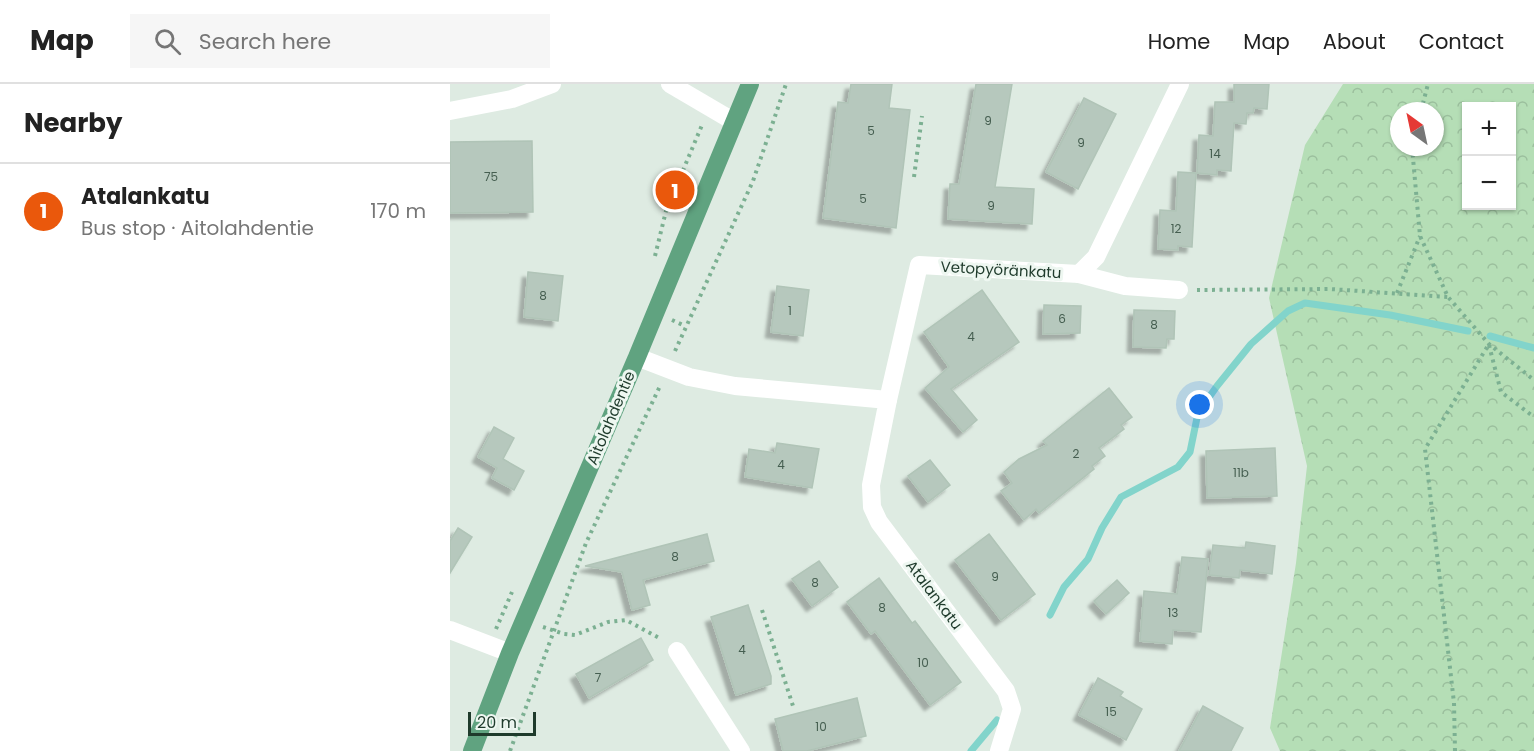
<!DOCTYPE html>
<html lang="en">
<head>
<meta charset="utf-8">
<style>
	:root { --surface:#fff; --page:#f6f6f6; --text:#222; --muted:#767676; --line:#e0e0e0; --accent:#ea580c }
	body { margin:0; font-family:Poppins,sans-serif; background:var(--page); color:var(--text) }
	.controls { position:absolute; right:18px; top:18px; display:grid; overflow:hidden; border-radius:0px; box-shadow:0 2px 4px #0004 }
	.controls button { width:54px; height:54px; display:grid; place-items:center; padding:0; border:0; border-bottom:2px solid var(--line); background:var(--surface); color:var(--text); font:30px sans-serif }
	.compass { position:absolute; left:940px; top:18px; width:54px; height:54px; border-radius:50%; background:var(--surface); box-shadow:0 2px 4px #0004; rotate:327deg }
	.scale { position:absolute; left:18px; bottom:15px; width:68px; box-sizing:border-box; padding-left:6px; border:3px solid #1f3b2c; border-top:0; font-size:16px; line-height:21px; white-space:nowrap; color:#1f3b2c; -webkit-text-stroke:4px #eef7f1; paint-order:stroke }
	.you { position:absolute; left:750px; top:321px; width:21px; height:21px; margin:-15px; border:4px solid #fff; border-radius:50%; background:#1a73e8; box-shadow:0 0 0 9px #1a73e833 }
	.badge { display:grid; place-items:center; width:39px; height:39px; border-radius:50%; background:var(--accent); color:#fff; font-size:20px; font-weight:700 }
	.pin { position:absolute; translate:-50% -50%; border:3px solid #fff; box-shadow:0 2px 6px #0006 }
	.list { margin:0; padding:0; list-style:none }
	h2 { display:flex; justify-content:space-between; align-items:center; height:78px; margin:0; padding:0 24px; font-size:26px }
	h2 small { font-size:20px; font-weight:400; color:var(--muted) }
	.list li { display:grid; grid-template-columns:39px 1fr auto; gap:18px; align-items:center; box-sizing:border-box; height:96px; padding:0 24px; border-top:2px solid var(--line) }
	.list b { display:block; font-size:22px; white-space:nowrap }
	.list p { margin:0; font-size:20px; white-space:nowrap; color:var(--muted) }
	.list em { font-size:20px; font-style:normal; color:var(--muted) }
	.icon { flex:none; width:33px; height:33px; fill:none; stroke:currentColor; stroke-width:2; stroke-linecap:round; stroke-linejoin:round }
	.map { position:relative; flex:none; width:1084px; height:667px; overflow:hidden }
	header { display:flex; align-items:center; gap:36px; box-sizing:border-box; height:84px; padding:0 30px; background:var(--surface); border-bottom:2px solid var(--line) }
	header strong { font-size:28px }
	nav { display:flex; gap:33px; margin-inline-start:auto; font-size:21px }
	.search { width:420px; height:54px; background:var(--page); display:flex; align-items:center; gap:15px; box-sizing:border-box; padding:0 21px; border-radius:0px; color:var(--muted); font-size:22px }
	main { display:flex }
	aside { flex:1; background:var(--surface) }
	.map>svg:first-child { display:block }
	.forest { fill:url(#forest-crowns); fill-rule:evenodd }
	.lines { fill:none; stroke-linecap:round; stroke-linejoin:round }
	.stream { stroke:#82d4cb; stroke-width:7 }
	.building { fill:#b6c8bd; stroke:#b0c4b7; stroke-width:1.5; filter:url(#shadow) }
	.path { stroke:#7cb092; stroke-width:4; stroke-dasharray:3 4.5; stroke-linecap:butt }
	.minor { stroke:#fff; stroke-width:18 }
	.major { stroke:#60a380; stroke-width:18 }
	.labels { text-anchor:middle; stroke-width:6; stroke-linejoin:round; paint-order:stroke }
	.number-label { font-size:12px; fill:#455e50 }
	.street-label { font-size:15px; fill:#1f3b2c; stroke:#eef7f1 }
</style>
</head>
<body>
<header>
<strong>Map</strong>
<div class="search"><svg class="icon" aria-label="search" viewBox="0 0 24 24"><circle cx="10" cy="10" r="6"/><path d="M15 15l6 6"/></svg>Search here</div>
<nav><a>Home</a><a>Map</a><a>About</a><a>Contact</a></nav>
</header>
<main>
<aside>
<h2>Nearby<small></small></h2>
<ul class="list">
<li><span class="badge">1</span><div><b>Atalankatu</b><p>Bus stop · Aitolahdentie</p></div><em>170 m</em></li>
</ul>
</aside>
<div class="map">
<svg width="1084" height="667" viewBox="0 0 1084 667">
	<defs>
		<pattern id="forest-crowns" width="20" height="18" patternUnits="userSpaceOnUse" patternTransform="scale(1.5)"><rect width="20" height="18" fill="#b5deb6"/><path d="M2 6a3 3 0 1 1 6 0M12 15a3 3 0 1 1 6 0" fill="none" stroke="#9bbf9d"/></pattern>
		<filter id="shadow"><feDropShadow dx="-5.5" dy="5.5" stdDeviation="1.5" flood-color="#0004"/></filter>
	</defs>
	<rect width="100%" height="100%" fill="#deebe2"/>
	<path class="forest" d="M893 0H1084V667H830L820 644 846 479 857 382 819 214 855 61ZM1016 22H1062V122H1016ZM949 27H985V63H949Z"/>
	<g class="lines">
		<g class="stream">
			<path d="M1040 252 1084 264"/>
			<path d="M600 531 614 503 638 475 652 444 671 413 728 383 740 368 748 329 767 302 801 260 838 227 855 219 940 231 1018 247"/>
			<path d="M521 667 547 636"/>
		</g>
	</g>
	<g class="building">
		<path d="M401 0H442L439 24 460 26 446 144 373 134 388 18 398 19Z"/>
		<path d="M526 0H562L545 103 584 105 582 140 498 135 500 100H509Z"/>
		<path d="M784 0H819L817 25 804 24 803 29H797L796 40 784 39 781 87 767 86V91L747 89 749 51 763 52 765 18H784Z"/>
		<path d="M634 14 666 30 628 105 596 88Z"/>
		<path d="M82 57 83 128 0 129V58Z"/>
		<path d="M728 88 746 89 742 163 728 162V166L708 165 710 126 726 127Z"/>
		<path d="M78 188 113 192 108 237 74 233Z"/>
		<path d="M327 202 359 206 353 252 321 248Z"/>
		<path d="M532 206 569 258 501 305 527 336 513 348 475 304 499 283 474 248Z"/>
		<path d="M594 221 631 222 630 249 593 250Z"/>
		<path d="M684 226 725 227 724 255H717L716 264 683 263Z"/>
		<path d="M659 304 682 333 671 341 674 345 649 364 655 372 642 382 644 385 589 429 586 425 574 436 551 407 562 399 554 388 569 375 597 361 593 357Z"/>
		<path d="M44 343 64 354 53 375 74 387 64 406 42 394 47 384 28 373Z"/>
		<path d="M327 359 369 365 362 404 295 393 299 365 325 369Z"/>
		<path d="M825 364 827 412 757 414 756 367Z"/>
		<path d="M480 376 500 401 478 418 458 392Z"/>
		<path d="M8 444 22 453 0 489V457Z"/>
		<path d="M257 450 264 477 193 496 200 521 182 526 172 488 135 482Z"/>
		<path d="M539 450 585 510 551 536 505 476Z"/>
		<path d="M796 458 825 462 822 490 790 486 789 494 759 491 763 461 795 464Z"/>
		<path d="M732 473 758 475 751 548 723 546 722 560 690 557 694 507 727 510Z"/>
		<path d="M369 477 388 503 362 522 342 495Z"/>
		<path d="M429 494 462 539 465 537 511 598 480 621 425 547 421 550 397 518Z"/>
		<path d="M667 496 679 509 656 530 644 517Z"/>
		<path d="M298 521 321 592V600L286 611 261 533Z"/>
		<path d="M191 554 203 576 139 614 126 590Z"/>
		<path d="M648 594 673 608 670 612 692 625 676 656 629 631Z"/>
		<path d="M407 614 416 652 357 667H333L325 635Z"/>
		<path d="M753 622 793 644 781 667H729Z"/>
	</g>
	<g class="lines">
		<g class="path">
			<path d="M971 27 978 0"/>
			<path d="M962 63 970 152 998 213 1039 260 1084 296"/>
			<path d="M464 93 472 32"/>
			<path d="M205 172 216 127 252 41"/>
			<path d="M747 206 880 205 998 213"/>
			<path d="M947 209 970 152"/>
			<path d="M222 236 235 242"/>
			<path d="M1039 261 1051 308 1084 333"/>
			<path d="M225 267 303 97 336 0"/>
			<path d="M312 526 343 622"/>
			<path d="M93 543 114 550 125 551 158 538 176 536 211 555"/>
			<path d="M46 545 62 508"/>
			<path d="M60 667 136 459 210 302"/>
			<path d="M1005 667 1004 619 975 365 1039 260"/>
		</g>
		<g class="minor">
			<path d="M220 0 283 37"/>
			<path d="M0 27 62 15 102 0"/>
			<path d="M629 190 675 202 729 206"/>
			<path d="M187 273 239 293 285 302 438 316 421 401 422 423 429 438 556 607 562 625 549 667"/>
			<path d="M438 316 469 181 629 190 646 173 730 0"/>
			<path d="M0 546 60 569"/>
			<path d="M227 567 291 667"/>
		</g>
		<path class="major" d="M22 667 60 569 187 273 300 0"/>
	</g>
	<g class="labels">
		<g class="number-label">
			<text x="538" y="41">9</text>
			<text x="421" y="51">5</text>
			<text x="631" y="63">9</text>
			<text x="765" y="74">14</text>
			<text x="41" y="97">75</text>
			<text x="413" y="119">5</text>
			<text x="541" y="126">9</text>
			<text x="726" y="149">12</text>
			<text x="93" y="216">8</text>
			<text x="340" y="231">1</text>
			<text x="612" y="239">6</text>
			<text x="704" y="245">8</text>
			<text x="521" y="257">4</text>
			<text x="626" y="374">2</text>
			<text x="331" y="385">4</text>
			<text x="791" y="393">11b</text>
			<text x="225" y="477">8</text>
			<text x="545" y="497">9</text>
			<text x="365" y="503">8</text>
			<text x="432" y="528">8</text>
			<text x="723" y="533">13</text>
			<text x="292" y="570">4</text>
			<text x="473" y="583">10</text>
			<text x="148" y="598">7</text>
			<text x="661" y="632">15</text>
			<text x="371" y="647">10</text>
		</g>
		<g class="street-label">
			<text transform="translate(551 186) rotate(3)" y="5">Vetopyöränkatu</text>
			<text transform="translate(161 334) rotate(-67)" y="5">Aitolahdentie</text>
			<text transform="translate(484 511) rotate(53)" y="5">Atalankatu</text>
		</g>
	</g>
</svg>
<div class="controls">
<button>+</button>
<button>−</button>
</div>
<svg class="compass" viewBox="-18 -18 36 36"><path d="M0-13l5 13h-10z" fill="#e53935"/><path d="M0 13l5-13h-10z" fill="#767676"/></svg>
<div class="scale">20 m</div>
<div class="you"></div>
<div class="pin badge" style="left:225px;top:106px">1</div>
</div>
</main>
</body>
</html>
